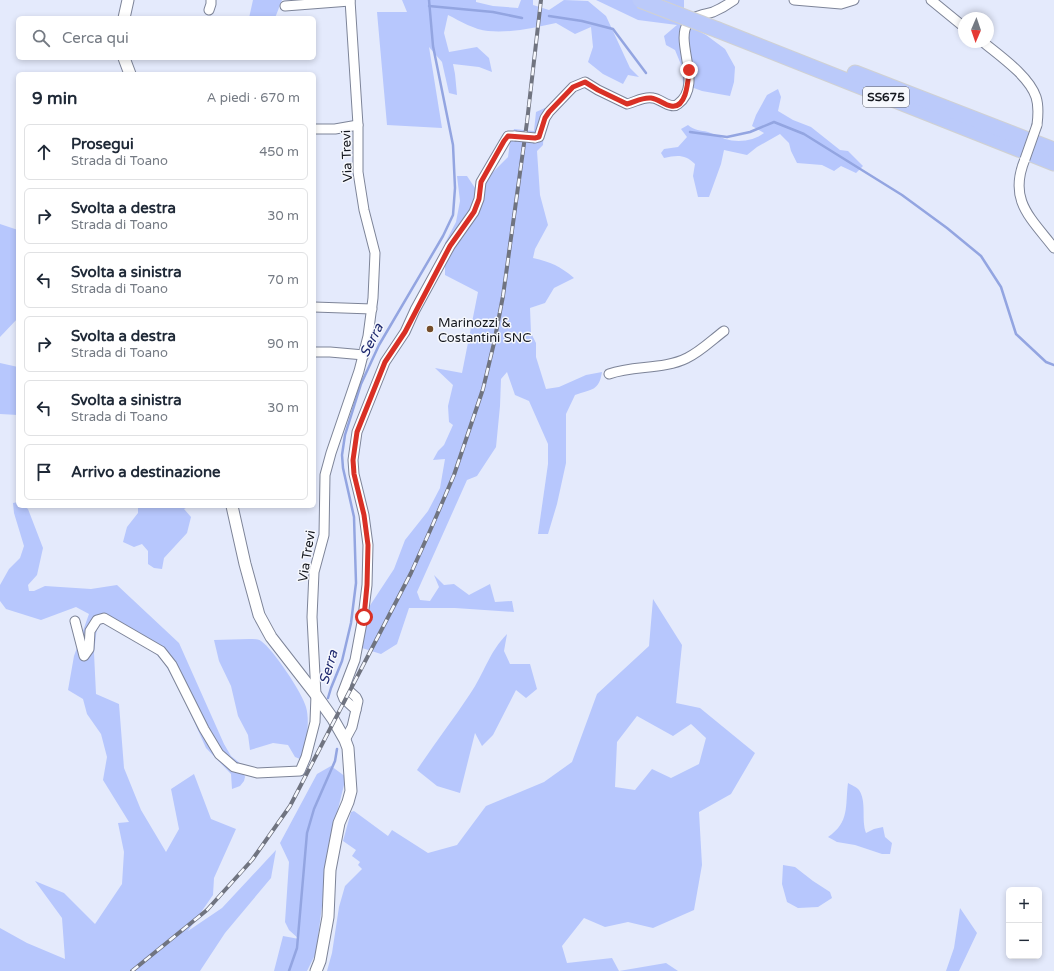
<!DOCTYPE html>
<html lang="it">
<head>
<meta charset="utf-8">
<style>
	:root { --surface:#fff; --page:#f6f6f7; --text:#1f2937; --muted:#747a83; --line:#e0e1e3 }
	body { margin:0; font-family:"Varela Round",sans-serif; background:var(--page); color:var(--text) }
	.controls { position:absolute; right:12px; bottom:12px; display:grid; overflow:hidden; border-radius:6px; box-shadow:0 2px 6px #0003 }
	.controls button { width:36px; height:36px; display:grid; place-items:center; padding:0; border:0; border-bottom:1px solid var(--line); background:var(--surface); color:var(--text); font:20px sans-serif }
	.compass { position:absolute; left:958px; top:12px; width:36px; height:36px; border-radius:50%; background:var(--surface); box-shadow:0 2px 6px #0003; rotate:182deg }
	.stop { position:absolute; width:12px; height:12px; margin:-9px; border:3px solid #d93025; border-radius:50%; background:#fff }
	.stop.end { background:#d93025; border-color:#fff; box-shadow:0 1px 4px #0008 }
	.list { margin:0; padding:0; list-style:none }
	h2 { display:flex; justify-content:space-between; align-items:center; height:52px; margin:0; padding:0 16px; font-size:17px }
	h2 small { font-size:13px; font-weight:400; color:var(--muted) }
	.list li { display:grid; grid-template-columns:26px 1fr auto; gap:12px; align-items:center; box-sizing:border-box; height:56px; margin:0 8px 8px; padding:0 8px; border:1px solid var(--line); border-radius:6px }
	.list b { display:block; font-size:15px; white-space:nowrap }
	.list p { margin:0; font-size:13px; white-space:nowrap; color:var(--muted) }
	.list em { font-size:13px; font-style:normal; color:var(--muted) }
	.icon { flex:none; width:22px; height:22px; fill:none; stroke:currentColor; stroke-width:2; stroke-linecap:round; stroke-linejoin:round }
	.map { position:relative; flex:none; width:1054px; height:971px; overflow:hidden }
	.search { position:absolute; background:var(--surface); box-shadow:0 2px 6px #0003; left:16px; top:16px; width:300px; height:44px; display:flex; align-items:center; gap:10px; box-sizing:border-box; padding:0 14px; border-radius:6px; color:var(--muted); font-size:15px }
	.panel { position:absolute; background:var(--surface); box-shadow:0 2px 6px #0003; left:16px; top:72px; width:300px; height:436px; border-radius:6px }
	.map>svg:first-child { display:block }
	.green { fill:#b7c7fd; fill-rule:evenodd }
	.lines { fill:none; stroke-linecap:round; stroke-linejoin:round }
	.stream { stroke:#93a5e1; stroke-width:2.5 }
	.minor-casing { stroke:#7d8498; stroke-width:11 }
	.tertiary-casing { stroke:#7d8498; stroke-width:13 }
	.trunk-casing { stroke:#d0d1d2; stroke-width:17 }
	.minor { stroke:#fff; stroke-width:9 }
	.tertiary { stroke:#fff; stroke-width:11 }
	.trunk { stroke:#bbcafa; stroke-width:15 }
	.rail-casing { stroke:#707480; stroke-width:4 }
	.rail { stroke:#f6f8fd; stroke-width:2.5; stroke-dasharray:8; stroke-linecap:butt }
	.minor-bridge-casing { stroke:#7d8498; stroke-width:11; stroke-linecap:butt }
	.trunk-bridge-casing { stroke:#d0d1d2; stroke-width:17; stroke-linecap:butt }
	.minor-bridge { stroke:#fff; stroke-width:9 }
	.trunk-bridge { stroke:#bbcafa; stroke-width:15 }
	.route { stroke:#d93025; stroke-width:5 }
	.poi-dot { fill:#744d2a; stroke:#f6f8fd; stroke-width:1.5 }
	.labels { text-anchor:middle; stroke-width:3; stroke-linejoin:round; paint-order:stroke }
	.shield { fill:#f6f8fd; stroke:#585b62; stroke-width:1 }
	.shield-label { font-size:12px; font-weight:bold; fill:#15181f }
	.street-label { font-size:13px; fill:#15181f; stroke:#f6f8fd }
	.poi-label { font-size:13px; fill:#15181f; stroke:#f6f8fd; text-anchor:start }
	.water-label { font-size:14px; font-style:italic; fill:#1e296f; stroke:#f6f8fd }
</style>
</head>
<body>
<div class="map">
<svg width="1054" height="971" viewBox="0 0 1054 971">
	<rect width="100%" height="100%" fill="#e4eafc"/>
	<g class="green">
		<path d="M253 0H282L275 18H249Z"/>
		<path d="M402 0H476V2L493 6 518 8 521 0H533V5L549 10 564 0 588 1 606 16 630 68 639 77 628 75 623 84 603 74 588 62 593 47 591 27 575 34 556 23C534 28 511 33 488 31 475 30 460 21 448 15L444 33 449 52 477 47 489 58 492 72 479 67 453 64 455 74 457 95 449 93 442 62 429 47 442 128 387 125 377 12H407Z"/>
		<path d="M596 0H684V23L706 35 725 49 735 67 734 82 730 96 702 91 683 84 682 67 675 50 666 45 664 36 677 25 638 20Z"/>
		<path d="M778 89 781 97 778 111 793 120 811 127 840 150 848 151 863 166 856 173 841 166 834 171 822 165 797 163 791 151 789 143 780 134 757 147 747 155 724 150 721 164 709 197H698L693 176 695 164C685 154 677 155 664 158L661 153 664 149 678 147 687 137 681 129 688 125C695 131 700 130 708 132 714 134 720 137 725 139 738 143 754 141 764 133L752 126 756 115 767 95Z"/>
		<path d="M545 108 543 145 537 151 540 195 548 225 535 249 533 258C551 262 560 266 574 278L554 288 545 303 530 308 531 333 536 343V357L546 389 559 387 586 375 602 372C599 391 592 389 575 395L566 414V463L557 504 548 534H538L548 464V444L529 401 515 395 507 372 501 379 500 406 496 447 477 476 467 480 417 592 420 600 430 601 439 587 434 575 444 585 454 584 469 595 490 584 495 602 512 601 514 612 455 608H409L397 644 381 654 362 648 369 607 394 569 405 540 428 511 440 488 445 459 433 460 438 451 444 445 453 425 449 422 448 406 453 385 435 368 462 373 478 292 445 275V243L456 222 460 201 457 176H467L477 191 487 178 508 157 510 142 514 129 534 131 536 112Z"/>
		<path d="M0 224 18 230V318L0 337Z"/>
		<path d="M0 363 18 367V415L0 414Z"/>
		<path d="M18 502V506H24L28 509 43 548 37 575 28 585 29 591H34L45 586 91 589 117 585 179 643 224 744 231 756 241 764 245 777 244 781 240 786 232 789 231 774 206 748 183 697 164 662 155 653 103 622 97 627 94 653 96 694 119 704 124 768 141 810 166 852 179 829 171 789 194 774 211 819 236 829 214 878 213 895 188 931 222 908 276 850 271 878 225 933 200 971H0V928L27 943 65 959 62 918 35 881 64 893 95 924 122 884 124 852 118 823 129 822 103 780 107 757 101 734 87 714 83 699 68 690 74 656 89 614 76 607 41 620 6 609 0 601V585L9 569 20 558 24 546 14 513 13 503Z"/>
		<path d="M138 506H190L184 509 191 517 187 533 164 558 162 569 154 568 148 564V551L142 544 134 547 123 542 127 527 138 513Z"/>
		<path d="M653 599 682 645 676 703 700 708 755 753 731 794 699 812 702 865 694 910 653 928 628 922 605 927 584 918 562 946 567 963 612 958 619 971 666 963 678 971H327L332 953 339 907 345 886 362 869 358 865 360 862 352 856 356 850 343 841 351 812 354 811 388 836 392 830 428 853 457 845 486 806 544 782 572 762 597 694 649 646ZM637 716 673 736 691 724 706 738 699 764 671 778 652 769 635 790 615 787 617 742Z"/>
		<path d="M507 634 504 651 510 664H530L537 689 526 698 516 690 493 735 482 746 475 733 460 793 437 786 417 770C434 744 453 720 470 694 484 674 489 652 507 634Z"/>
		<path d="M249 639C253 639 258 639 261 641 273 649 303 694 306 707 310 720 307 747 300 759L295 757 288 745 273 743 250 750 248 735 238 716 231 686 219 661 214 640Z"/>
		<path d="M331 766 346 777 327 853 322 906 316 953 307 971H274L283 936 299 939 289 930 285 922 289 862 280 843 317 774Z"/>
		<path d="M848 783C851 785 857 787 859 790 867 802 861 819 866 833L874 829 883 827 885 837 892 843 890 854H882L855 845 837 842 828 837C850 822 845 806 848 783Z"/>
		<path d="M783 865 795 867 813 881 830 892 832 898 818 907 798 908 787 902 782 884Z"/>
		<path d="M960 908 977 933 959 971H946L954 948Z"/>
	</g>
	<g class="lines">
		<g class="stream">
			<path d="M429 6 493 12 522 18"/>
			<path d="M549 16 582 21 613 29 646 73"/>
			<path d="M690 132 727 137 750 132 774 122 804 134 902 195 947 228 981 256 1001 287 1016 334 1046 362 1054 365"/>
			<path d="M328 698 331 688 342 661 351 623 356 583 354 517 343 468 342 455 345 435 361 384 379 345 443 236 453 215 455 188 453 145 433 46 429 0"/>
			<path d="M289 971 297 948 307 833 314 809 335 761 337 749"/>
		</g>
		<g class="minor-casing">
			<g id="minor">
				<path d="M794 0 841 4 854 0"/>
				<path d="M931 0 964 27"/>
				<path d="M285 6 350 1"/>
				<path d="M209 10 211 4V0"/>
				<path d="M983 42C1000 56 1029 76 1036 97 1039 106 1038 117 1037 125"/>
				<path d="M314 129H335L358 125"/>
				<path d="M535 138 539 137 545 118 549 112 573 87 585 82 598 90 627 104C636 102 643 96 653 98 661 99 671 110 678 104 704 85 674 42 688 23 694 15 704 15 713 12 720 9 727 5 734 0"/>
				<path d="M1025 159C1008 200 1030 217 1054 248"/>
				<path d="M314 307 372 309"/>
				<path d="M314 352H330L364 355"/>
				<path d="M609 374C634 365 663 370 687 358 700 352 712 340 724 331"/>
				<path d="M75 621 84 656 89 649 90 631 97 620 104 618 161 651 172 665 204 729 219 754 234 767 257 773 300 771 306 757 315 722 316 695 312 617 314 572 324 535 325 475 331 453 359 371 368 336 373 298 375 253 364 210 358 172V125L350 0"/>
				<path d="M356 710 344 699 342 694 355 660 363 617 367 585 368 545 364 515 354 474 353 460 357 432 385 362 405 332 415 310 450 246 474 212 479 199 481 182 505 141 508 136H515"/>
				<path d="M345 740 352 727 358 701 356 697 346 688"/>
			</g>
		</g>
		<g class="tertiary-casing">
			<g id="tertiary">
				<path d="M124 18 128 0"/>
				<path d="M124 58 130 74"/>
				<path d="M232 506 245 564 259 615 271 637 316 695 333 719 345 740 348 748 351 791 348 802 339 823 330 870 328 917 320 961 316 971"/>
			</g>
		</g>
		<g class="trunk-casing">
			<g id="trunk">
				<path d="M718 30 1054 163"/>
				<path d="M855 73 1054 150"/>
			</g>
		</g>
		<use href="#minor" class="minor"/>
		<use href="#tertiary" class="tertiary"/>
		<use href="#trunk" class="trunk"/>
		<g class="rail-casing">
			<path id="rail" d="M132 971 207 910 252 860 290 806 411 573 433 524 454 475 483 389 494 343 503 296 527 122 541 0"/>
		</g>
		<use href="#rail" class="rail"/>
		<g class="minor-bridge-casing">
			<g id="minor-bridge">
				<path d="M515 136 535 138"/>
				<path d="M1025 159 1037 125"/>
			</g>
		</g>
		<g class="trunk-bridge-casing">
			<path id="trunk-bridge" d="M640 0 718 30"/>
		</g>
		<use href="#minor-bridge" class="minor-bridge"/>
		<use href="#trunk-bridge" class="trunk-bridge"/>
	</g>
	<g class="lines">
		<path class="route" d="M364 617 367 585 368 545 364 515 354 474 353 460 357 432 385 362 405 332 450 246 474 212 479 199 481 182 504 141 508 136 535 138 539 137 545 118 549 112 573 87 585 82 598 90 627 104C635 102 642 97 651 98 659 99 664 105 671 106 687 109 688 80 689 70"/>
	</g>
	<circle class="poi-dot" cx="430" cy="329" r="4"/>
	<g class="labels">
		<rect class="shield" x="863" y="87" width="46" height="20" rx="3"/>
		<g class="shield-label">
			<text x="886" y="101">SS675</text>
		</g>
		<g class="street-label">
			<text transform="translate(346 156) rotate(-92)" y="5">Via Trevi</text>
			<text transform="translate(306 556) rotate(-81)" y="5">Via Trevi</text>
		</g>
		<g class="poi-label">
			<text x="438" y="327">Marinozzi &amp;<tspan x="438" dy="15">Costantini SNC</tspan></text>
		</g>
		<g class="water-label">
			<text transform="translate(371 340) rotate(-63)" y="5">Serra</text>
			<text transform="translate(328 667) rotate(-73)" y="5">Serra</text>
		</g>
	</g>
</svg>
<div class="controls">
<button>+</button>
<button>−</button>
</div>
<svg class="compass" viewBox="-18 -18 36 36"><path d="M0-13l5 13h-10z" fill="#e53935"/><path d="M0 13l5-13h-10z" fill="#747a83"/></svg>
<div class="stop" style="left:364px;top:617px"></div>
<div class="stop end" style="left:689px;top:70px"></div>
<div class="search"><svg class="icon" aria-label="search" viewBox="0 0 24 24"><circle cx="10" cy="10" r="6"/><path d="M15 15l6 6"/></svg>Cerca qui</div>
<section class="panel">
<h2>9 min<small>A piedi · 670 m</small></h2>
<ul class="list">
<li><svg class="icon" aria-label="ahead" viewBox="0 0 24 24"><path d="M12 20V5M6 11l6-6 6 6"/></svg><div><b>Prosegui</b><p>Strada di Toano</p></div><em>450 m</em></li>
<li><svg class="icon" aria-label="right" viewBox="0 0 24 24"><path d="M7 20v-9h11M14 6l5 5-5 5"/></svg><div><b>Svolta a destra</b><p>Strada di Toano</p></div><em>30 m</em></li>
<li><svg class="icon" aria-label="left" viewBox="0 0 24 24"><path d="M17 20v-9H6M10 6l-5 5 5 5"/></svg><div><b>Svolta a sinistra</b><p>Strada di Toano</p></div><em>70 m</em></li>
<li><svg class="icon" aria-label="right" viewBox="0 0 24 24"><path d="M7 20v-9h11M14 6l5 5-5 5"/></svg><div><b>Svolta a destra</b><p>Strada di Toano</p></div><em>90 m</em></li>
<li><svg class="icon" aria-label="left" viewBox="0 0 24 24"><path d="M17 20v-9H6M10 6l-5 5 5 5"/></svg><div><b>Svolta a sinistra</b><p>Strada di Toano</p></div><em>30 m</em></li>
<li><svg class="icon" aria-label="arrive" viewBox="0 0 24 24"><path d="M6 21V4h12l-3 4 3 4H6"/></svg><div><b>Arrivo a destinazione</b></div></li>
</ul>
</section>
</div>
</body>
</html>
